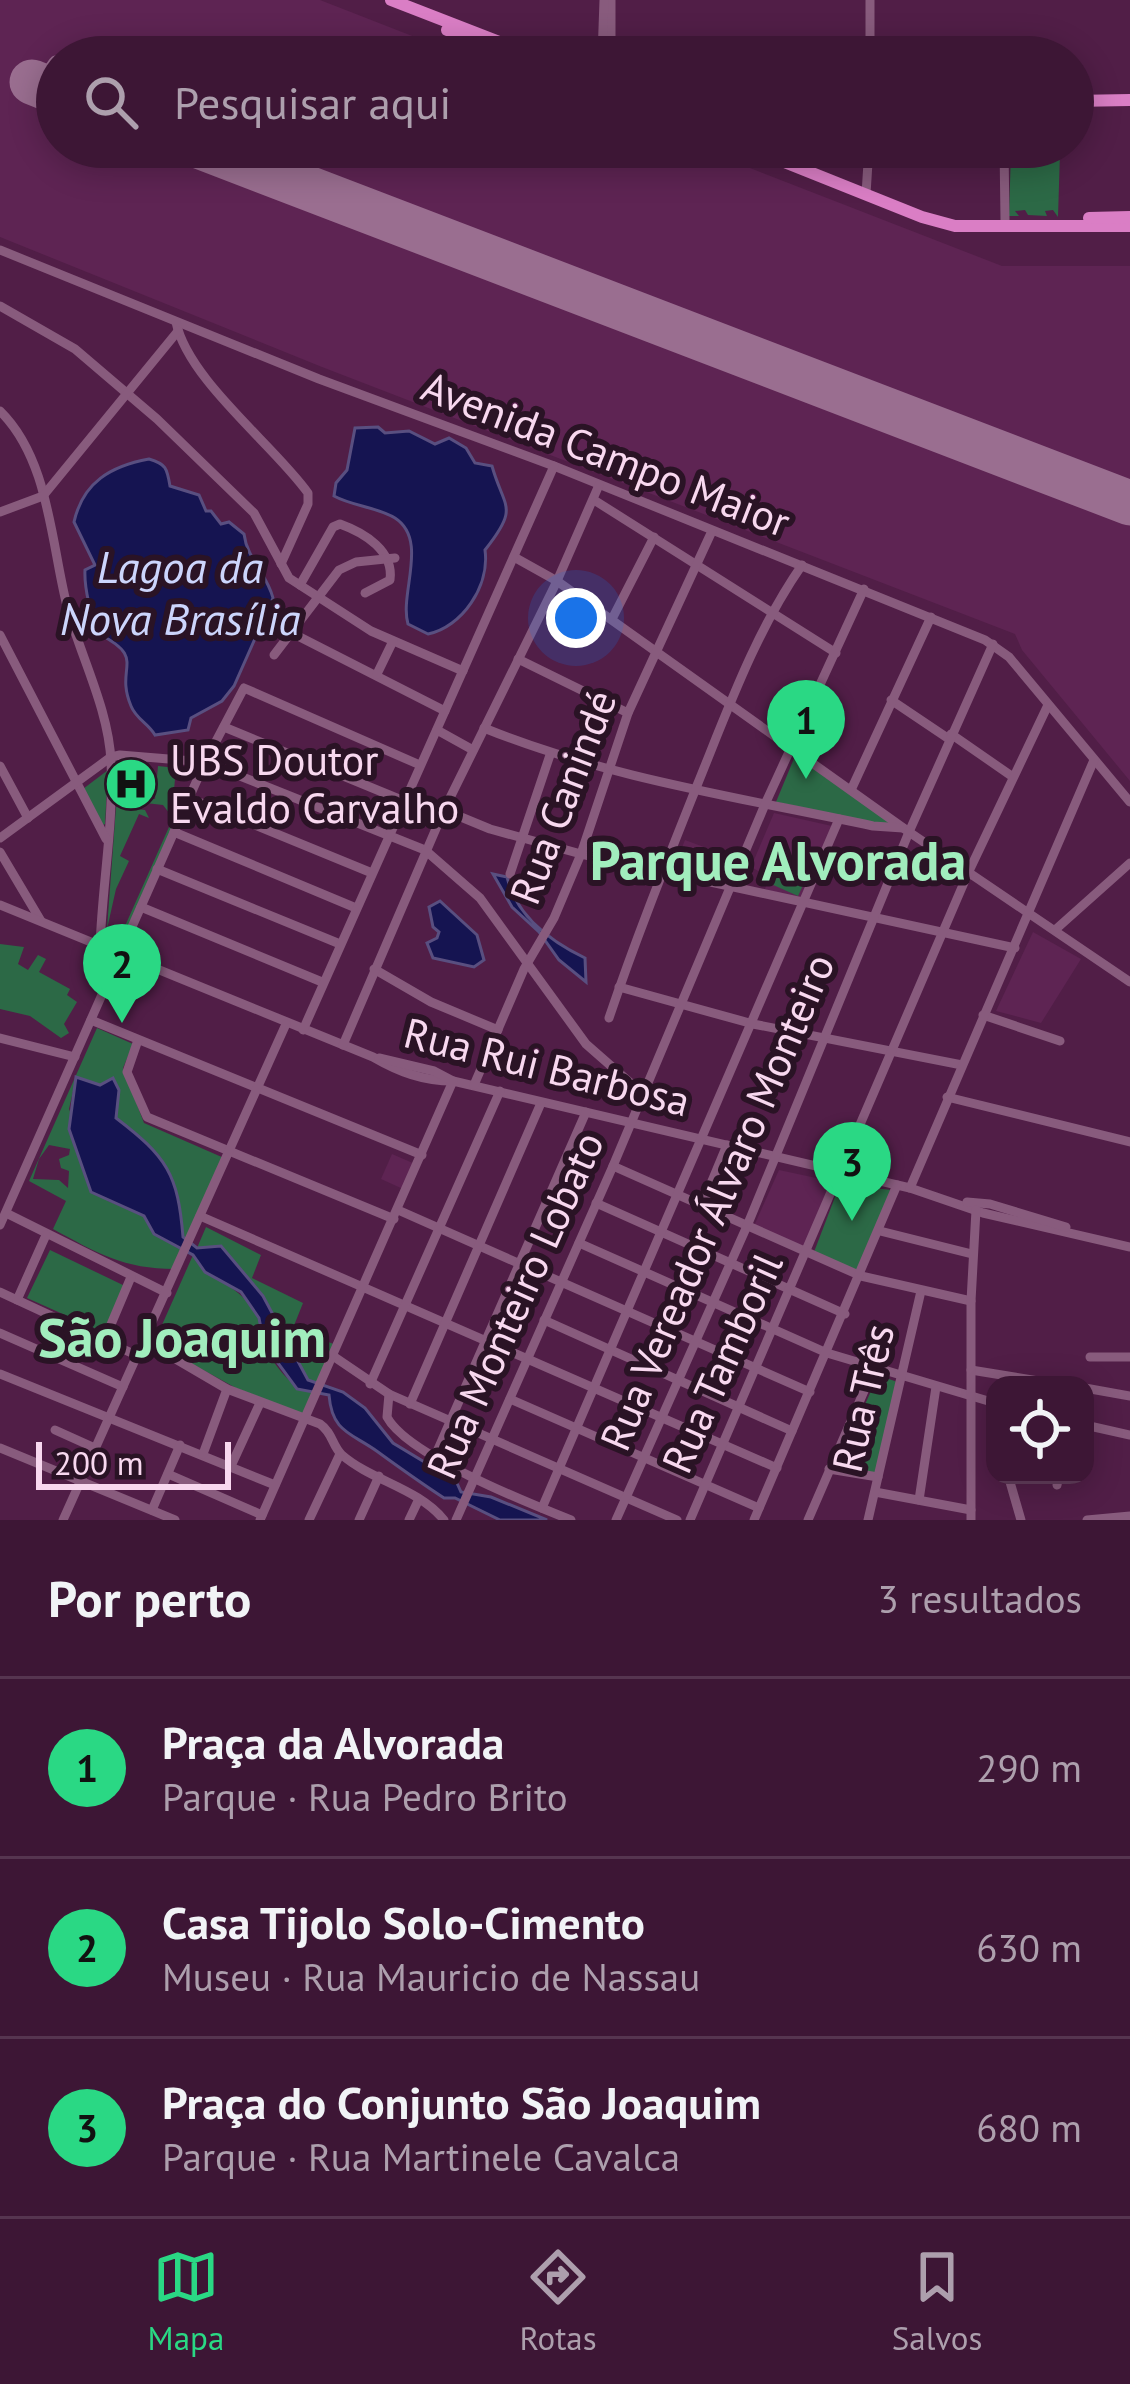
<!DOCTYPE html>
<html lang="pt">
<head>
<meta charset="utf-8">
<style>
	:root { --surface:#3d1635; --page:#482341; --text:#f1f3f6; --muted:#ad9fad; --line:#563550; --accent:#2ad884 }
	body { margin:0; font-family:"PT Sans",sans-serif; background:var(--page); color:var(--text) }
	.controls { position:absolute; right:36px; bottom:36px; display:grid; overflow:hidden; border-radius:24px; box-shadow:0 6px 30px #0003 }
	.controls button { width:108px; height:108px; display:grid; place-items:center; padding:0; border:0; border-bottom:3px solid var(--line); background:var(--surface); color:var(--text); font:60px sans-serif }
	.scale { position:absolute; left:36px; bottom:30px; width:195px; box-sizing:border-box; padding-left:12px; border:6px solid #f8d8ef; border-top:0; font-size:33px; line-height:42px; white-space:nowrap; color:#f8d8ef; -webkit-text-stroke:9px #2a1325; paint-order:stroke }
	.you { position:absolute; left:576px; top:618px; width:42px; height:42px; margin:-30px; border:9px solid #fff; border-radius:50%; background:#1a73e8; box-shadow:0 0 0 18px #1a73e833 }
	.badge { display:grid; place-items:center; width:78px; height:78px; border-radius:50%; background:var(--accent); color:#111; font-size:39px; font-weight:700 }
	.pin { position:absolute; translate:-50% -99px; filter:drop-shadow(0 3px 6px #0008) }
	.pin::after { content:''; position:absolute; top:63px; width:42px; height:36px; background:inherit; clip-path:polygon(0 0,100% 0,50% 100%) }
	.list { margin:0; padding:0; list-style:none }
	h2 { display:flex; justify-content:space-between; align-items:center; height:156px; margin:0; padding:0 48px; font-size:51px }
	h2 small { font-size:39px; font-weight:400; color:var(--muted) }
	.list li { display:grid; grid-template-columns:78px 1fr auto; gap:36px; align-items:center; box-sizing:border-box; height:180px; padding:0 48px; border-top:3px solid var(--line) }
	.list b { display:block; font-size:45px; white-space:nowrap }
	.list p { margin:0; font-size:39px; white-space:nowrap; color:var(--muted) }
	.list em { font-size:39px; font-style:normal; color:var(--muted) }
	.icon { flex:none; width:66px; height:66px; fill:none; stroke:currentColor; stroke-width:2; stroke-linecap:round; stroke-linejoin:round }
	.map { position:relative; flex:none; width:1130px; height:1520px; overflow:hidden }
	.search { position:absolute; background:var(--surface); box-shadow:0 6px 30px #0003; left:36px; right:36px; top:36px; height:132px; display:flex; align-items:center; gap:30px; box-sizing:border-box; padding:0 42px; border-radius:66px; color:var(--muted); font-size:45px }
	.sheet { height:696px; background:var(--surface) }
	nav { display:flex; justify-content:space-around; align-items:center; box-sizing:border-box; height:168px; border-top:3px solid var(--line); background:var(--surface); font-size:33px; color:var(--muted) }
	nav a { display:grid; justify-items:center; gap:6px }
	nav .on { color:var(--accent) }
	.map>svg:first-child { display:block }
	.built { fill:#5e2453 }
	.green { fill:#2c6946; fill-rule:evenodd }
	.water { fill:#151451; stroke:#594f80; stroke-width:3 }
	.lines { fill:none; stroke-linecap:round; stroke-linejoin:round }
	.taxiway { stroke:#9a6e90; stroke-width:18 }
	.runway { stroke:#9a6e90; stroke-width:45 }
	.minor { stroke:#885b7d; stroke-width:9 }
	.major { stroke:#da7ec5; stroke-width:12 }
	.labels { text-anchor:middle; stroke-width:12; stroke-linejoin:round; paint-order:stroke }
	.street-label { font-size:42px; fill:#f8d8ef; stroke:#2a1325 }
	.poi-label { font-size:42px; fill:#f8d8ef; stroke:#2a1325; text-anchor:start }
	.water-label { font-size:45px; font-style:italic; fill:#ccd5fc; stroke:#2a1325 }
	.district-label { font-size:54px; font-weight:bold; fill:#a1edbd; stroke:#2a1325 }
</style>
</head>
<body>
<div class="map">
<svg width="1130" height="1520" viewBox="0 0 1130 1520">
	<rect width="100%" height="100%" fill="#511e47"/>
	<g class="built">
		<path d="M0 0H320L466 57H57V147H696L1002 266H1130V781L1022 650 1015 634 322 367 0 237Z"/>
		<path d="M774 813 832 826 800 899 765 889 769 877 751 867Z"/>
		<path d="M685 840 739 860 730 882 673 870Z"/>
		<path d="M1033 932 1081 959 1041 1023 996 1011Z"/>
		<path d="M392 1154 415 1164 403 1189 381 1179Z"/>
		<path d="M779 1170 835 1182 806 1248 754 1226Z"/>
	</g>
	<g class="green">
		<path d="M1011 151 1060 153 1058 217 1053 210 1045 211 1047 216 1028 215 1025 210 1015 211 1019 216H1009Z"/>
		<path d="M795 756 896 827 776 802Z"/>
		<path d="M158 766 176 768 173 801 186 803 123 949 121 935 173 818 163 805 119 800 116 794 155 799Z"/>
		<path d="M108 770 105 824 103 825 83 789Z"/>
		<path d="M116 807 145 810 149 818 139 814 120 856 129 861 116 889 107 929Z"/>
		<path d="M779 866 806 879 798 896 771 884Z"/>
		<path d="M0 944 24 947 18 964 28 970 38 955 46 959 39 972 70 989 67 995 77 1002 64 1024 69 1033 61 1038 30 1016 0 1009Z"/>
		<path d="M97 1028 133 1044 123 1068 144 1123 224 1158 187 1240 183 1237C178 1177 164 1155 116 1118L119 1090 112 1078 100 1085 76 1078 69 1109 108 1201 144 1216 154 1234 183 1249 175 1269C124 1269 97 1253 53 1229L66 1201 29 1181ZM49 1145 70 1149 69 1155 59 1159 61 1168 69 1171 68 1188 59 1180 33 1179 39 1159Z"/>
		<path d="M840 1184 891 1190 858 1272 814 1252Z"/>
		<path d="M206 1227 261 1255 252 1278 303 1303 293 1328 336 1345 319 1384 308 1380 263 1296 221 1247 197 1248Z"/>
		<path d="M50 1250 125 1286 103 1332 27 1298Z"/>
		<path d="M193 1255C210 1280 240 1286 256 1313 261 1322 260 1331 263 1341 269 1360 294 1393 315 1393L305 1415 236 1388 154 1343Z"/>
		<path d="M878 1375 900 1383 877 1475 837 1468Z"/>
	</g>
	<g class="water">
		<path d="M378 427 385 433 409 431 435 444 449 438 466 448 475 463 492 466C504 509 520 506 485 550 490 586 462 627 428 634L408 624C399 594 429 540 395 518 377 507 352 506 334 496L336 483 347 470 355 428Z"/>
		<path d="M149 459C166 464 167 468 170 486L199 495 206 511H211L221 524 229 522 244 534C247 559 267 574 273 598L234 686 222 701 191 718 188 730 155 735C148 723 136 719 131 706 114 666 148 659 99 634 91 618 84 587 85 570L95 565 74 522C83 482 111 466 149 459Z"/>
		<path d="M493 874 507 877C516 916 550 941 585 958L586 982 559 960 539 932 512 907Z"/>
		<path d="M440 901 477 935 484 960 474 967 433 958 427 943 437 938 439 932 433 927 429 907Z"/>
		<path d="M76 1077 100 1085 113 1078 119 1090 116 1118C167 1157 178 1174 183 1237L197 1248 221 1246 263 1296 308 1380 343 1392 365 1408 393 1443 456 1481 461 1492 491 1497 547 1520H500L455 1498H444C421 1483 400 1468 378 1452 352 1433 332 1433 329 1395L297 1389 264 1344 259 1318 241 1292 205 1272 193 1255 154 1234 144 1216 91 1192 69 1129Z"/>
	</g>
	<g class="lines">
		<path class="taxiway" d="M42 86 57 64"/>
		<g class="runway">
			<path d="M32 82 57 92"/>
			<path d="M201 147 1130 503"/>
		</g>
		<g class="minor">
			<path d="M611 0V57"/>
			<path d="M870 0V57"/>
			<path d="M602 57 604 0"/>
			<path d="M1004 147 1005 220"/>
			<path d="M866 194 869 147"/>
			<path d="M0 250 319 379 554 466 985 640 1009 657 1130 802"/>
			<path d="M0 306 75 349 157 419 254 513 289 578 371 631 463 671"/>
			<path d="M176 322C188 380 274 445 308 493V504L281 564"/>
			<path d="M0 411C50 460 51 546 68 610 82 659 109 711 111 762 114 823 102 886 100 947"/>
			<path d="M594 500 836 653"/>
			<path d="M0 512 43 496 178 331"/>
			<path d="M514 557 557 581 909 832 1130 982"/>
			<path d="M300 585 333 527 340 524C365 533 394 551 390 580L365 593"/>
			<path d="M612 619 654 537"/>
			<path d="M290 632 445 711"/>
			<path d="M0 635 106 839"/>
			<path d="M274 655 339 570 356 562 395 558"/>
			<path d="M518 659 628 713"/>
			<path d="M377 674 393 641"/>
			<path d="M891 700 949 739"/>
			<path d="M224 727 404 801"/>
			<path d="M484 728C607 778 743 798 873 826L903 828"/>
			<path d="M437 730 473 750"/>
			<path d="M951 734 1013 777"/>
			<path d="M0 766 28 818"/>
			<path d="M851 790 931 617"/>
			<path d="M189 798 372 873"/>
			<path d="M444 810 490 829 581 854 1015 948"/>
			<path d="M174 832 356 908"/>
			<path d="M0 838 111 757 120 755 205 762 425 850 480 898 586 1044 643 1094"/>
			<path d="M0 852 41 921"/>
			<path d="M157 869 340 944"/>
			<path d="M510 874 550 755"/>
			<path d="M0 905 373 1057C399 1072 423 1081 453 1081L910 1188 983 1213 1130 1247"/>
			<path d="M141 907 322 982"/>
			<path d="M1055 930 1130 863"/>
			<path d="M374 969 431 1002 498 1030"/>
			<path d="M619 987 753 1024 962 1065"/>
			<path d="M983 1015 1060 1041"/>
			<path d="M609 1018C636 938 667 861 698 783 728 709 756 631 802 565"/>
			<path d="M91 1020 422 1155"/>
			<path d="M303 1030 554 466"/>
			<path d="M0 1038 75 1057"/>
			<path d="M138 1040 127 1072 147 1117 394 1219"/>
			<path d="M343 1045 444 810 557 581 599 485"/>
			<path d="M474 1085 524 969 554 918 581 854 628 713 712 531"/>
			<path d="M947 1097 1130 1142"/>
			<path d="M613 1166 861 1276 971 1301"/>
			<path d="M910 1188 1094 760"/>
			<path d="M967 1202 990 1204 1066 1227"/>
			<path d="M596 1203 845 1314"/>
			<path d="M702 1205 727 1145"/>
			<path d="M398 1210 810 1392"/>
			<path d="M6 1213 167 1293"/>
			<path d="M200 1216 777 1468"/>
			<path d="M0 1225 205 762 244 688 420 765"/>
			<path d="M880 1231 972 1254"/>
			<path d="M579 1243 827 1353 995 1403"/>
			<path d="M0 1292 138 1356"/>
			<path d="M17 1300 46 1235"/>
			<path d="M544 1320 792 1431"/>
			<path d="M0 1333 123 1387"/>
			<path d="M104 1341 131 1277"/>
			<path d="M145 1341 227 1389 320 1424C333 1433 332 1446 342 1455 372 1481 418 1488 444 1520"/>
			<path d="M333 1356 389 1394 677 1520"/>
			<path d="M1090 1357H1130"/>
			<path d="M971 1370 1063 1385"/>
			<path d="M0 1374 275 1485"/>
			<path d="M370 1384 500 1091"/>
			<path d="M1085 1388 1130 1396"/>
			<path d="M389 1394 387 1417C407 1455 528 1503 571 1520"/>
			<path d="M510 1399 759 1508"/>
			<path d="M410 1404 541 1103"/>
			<path d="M1085 1425 1130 1435"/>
			<path d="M55 1430 95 1448"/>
			<path d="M0 1448 175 1520"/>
			<path d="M203 1454 227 1389"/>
			<path d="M435 1456 586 1112"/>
			<path d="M231 1466 260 1403"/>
			<path d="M829 1469 878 1477"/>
			<path d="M168 1474 262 1515"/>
			<path d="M1008 1475 1021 1520"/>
			<path d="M1057 1485 1059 1475"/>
			<path d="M875 1492 971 1510"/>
			<path d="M919 1500 936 1387"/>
			<path d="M542 1508 839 819"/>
			<path d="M152 1510 180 1445"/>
			<path d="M63 1520 286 1024"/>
			<path d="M260 1520 453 1081 434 1071 379 1058"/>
			<path d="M309 1520 340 1454"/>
			<path d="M359 1520 379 1476"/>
			<path d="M409 1520 418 1501"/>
			<path d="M456 1520 613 1166 766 802 864 589"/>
			<path d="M616 1520 747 1226 909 832 993 644"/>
			<path d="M690 1520 969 871 1048 705"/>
			<path d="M754 1520 897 1185"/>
			<path d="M808 1520 874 1368"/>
			<path d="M868 1520 921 1291"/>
			<path d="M971 1520V1301L976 1210"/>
			<path d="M1087 1520 1130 1516"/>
		</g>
		<g class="major">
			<path d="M391 0 538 57"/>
			<path d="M447 30 490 47"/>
			<path d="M1073 101 1130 100"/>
			<path d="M747 147 922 217 955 226H1130"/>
			<path d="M1089 218 1130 217"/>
		</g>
	</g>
	<defs>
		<g id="hospital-disc" transform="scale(2.7)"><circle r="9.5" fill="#2ad884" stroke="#2a1325"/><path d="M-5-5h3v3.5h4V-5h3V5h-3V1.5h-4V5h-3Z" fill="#111"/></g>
	</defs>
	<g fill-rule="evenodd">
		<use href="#hospital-disc" x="131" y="784"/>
	</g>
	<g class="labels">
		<g class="street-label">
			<text transform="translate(606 454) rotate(21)" y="15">Avenida Campo Maior</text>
			<text transform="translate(563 797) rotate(-69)" y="15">Rua Canindé</text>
			<text transform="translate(547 1067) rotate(14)" y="15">Rua Rui Barbosa</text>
			<text transform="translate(717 1202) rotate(-67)" y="15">Rua Vereador Álvaro Monteiro</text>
			<text transform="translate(515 1305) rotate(-66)" y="15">Rua Monteiro Lobato</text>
			<text transform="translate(722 1363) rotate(-66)" y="15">Rua Tamboril</text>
			<text transform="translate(863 1398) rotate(-77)" y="15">Rua Três</text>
		</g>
		<g class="poi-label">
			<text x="170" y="775">UBS Doutor<tspan x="170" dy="48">Evaldo Carvalho</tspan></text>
		</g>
		<g class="water-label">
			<text x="180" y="583">Lagoa da<tspan x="180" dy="52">Nova Brasília</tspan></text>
		</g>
		<g class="district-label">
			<text x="778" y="880">Parque Alvorada</text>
			<text x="182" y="1357">São Joaquim</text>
		</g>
	</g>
</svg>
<div class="controls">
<button><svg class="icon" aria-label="locate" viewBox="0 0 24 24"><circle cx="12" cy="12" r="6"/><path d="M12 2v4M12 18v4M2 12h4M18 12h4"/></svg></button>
</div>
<div class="scale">200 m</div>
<div class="you"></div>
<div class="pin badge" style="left:806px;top:779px">1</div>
<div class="pin badge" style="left:122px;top:1023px">2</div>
<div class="pin badge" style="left:852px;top:1221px">3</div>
<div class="search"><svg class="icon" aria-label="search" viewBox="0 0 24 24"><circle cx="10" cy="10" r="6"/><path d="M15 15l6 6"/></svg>Pesquisar aqui</div>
</div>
<section class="sheet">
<h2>Por perto<small>3 resultados</small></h2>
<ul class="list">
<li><span class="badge">1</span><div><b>Praça da Alvorada</b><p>Parque · Rua Pedro Brito</p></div><em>290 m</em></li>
<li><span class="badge">2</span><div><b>Casa Tijolo Solo-Cimento</b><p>Museu · Rua Mauricio de Nassau</p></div><em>630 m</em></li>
<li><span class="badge">3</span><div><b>Praça do Conjunto São Joaquim</b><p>Parque · Rua Martinele Cavalca</p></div><em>680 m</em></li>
</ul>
</section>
<nav>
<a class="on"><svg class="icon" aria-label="map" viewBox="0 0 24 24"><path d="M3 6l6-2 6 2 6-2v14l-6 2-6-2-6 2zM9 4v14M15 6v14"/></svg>Mapa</a>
<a><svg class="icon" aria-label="directions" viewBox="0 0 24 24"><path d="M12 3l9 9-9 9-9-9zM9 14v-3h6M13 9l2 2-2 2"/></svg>Rotas</a>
<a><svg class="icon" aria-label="saved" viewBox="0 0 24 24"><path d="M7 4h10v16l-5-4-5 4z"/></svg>Salvos</a>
</nav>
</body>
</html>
